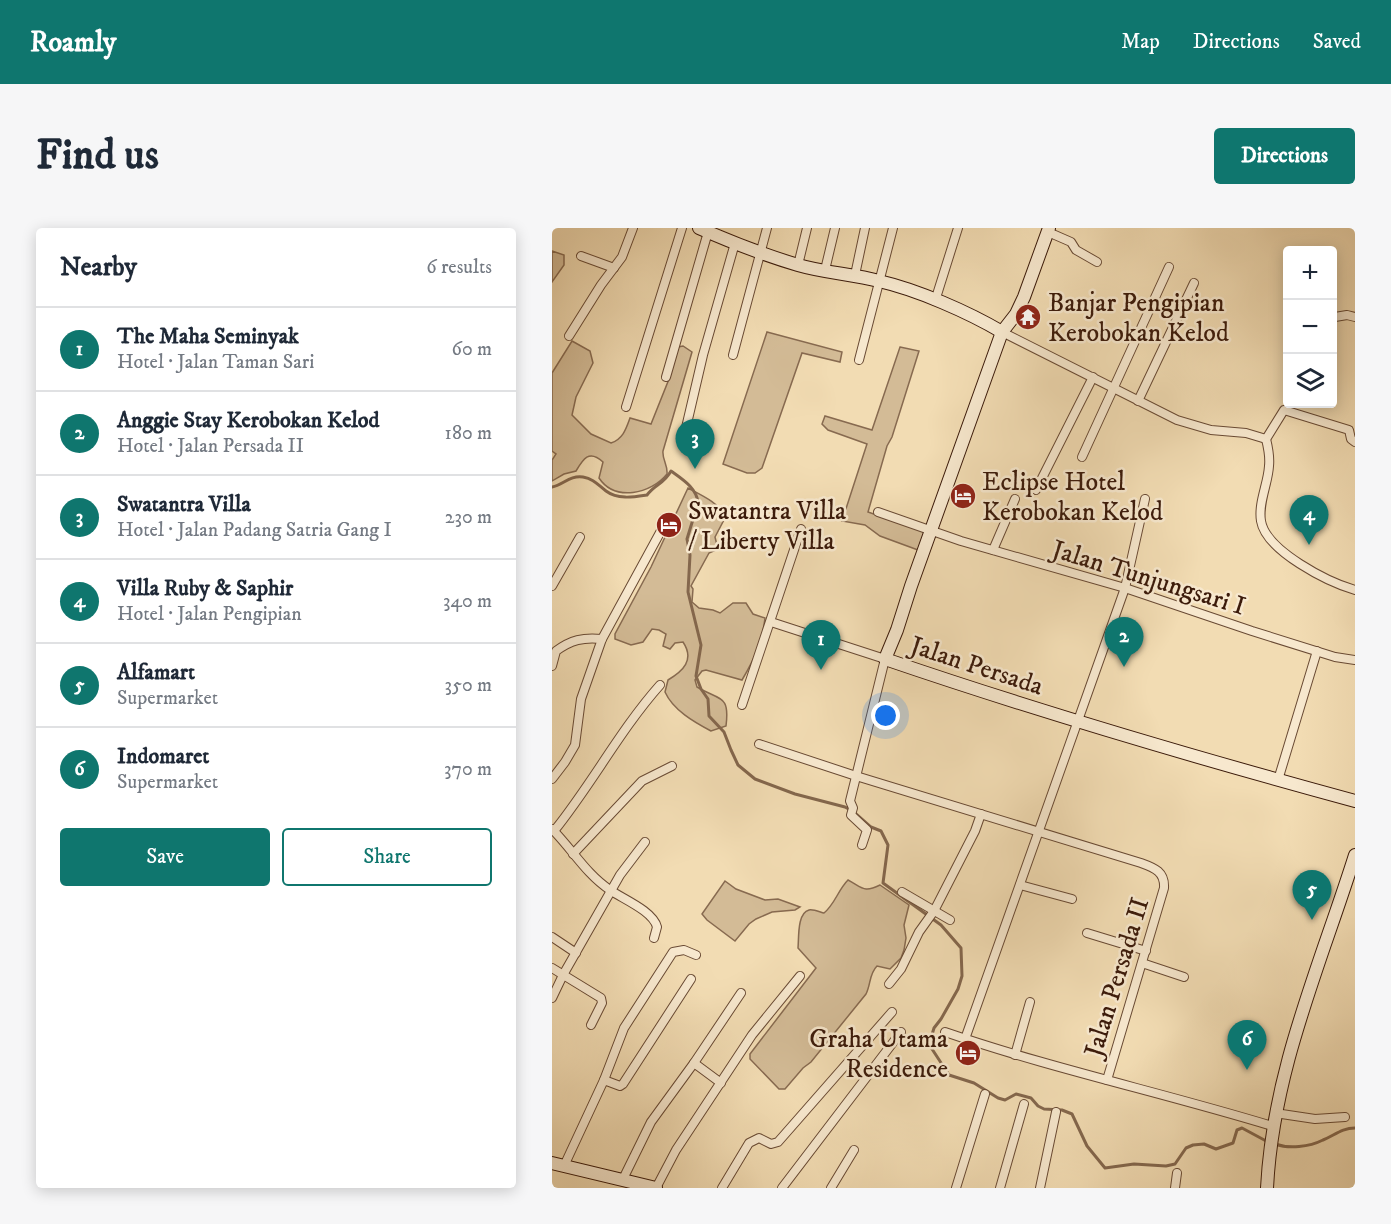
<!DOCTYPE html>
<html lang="en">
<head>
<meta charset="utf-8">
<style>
	:root { --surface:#fff; --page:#f6f6f7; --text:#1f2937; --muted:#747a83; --line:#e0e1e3; --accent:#0f766e }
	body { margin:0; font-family:"IM FELL DW Pica",serif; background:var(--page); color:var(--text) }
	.controls { position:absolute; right:18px; top:18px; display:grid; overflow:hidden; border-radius:6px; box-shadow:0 3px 15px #0003 }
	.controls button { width:54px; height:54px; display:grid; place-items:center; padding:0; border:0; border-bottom:2px solid var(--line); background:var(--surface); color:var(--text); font:30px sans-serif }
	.you { position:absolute; left:334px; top:488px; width:21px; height:21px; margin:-15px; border:4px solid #fff; border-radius:50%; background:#1a73e8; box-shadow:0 0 0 9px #1a73e833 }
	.badge { display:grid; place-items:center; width:39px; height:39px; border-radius:50%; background:var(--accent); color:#fff; font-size:20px; font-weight:700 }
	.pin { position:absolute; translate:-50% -50px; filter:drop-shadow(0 2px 3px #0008) }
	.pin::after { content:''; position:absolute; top:32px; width:21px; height:18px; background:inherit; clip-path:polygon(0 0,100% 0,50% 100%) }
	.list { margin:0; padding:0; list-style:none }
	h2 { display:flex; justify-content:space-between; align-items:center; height:78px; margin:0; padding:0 24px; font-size:26px }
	h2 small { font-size:20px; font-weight:400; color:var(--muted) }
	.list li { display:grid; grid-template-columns:39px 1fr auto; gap:18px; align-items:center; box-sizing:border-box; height:84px; padding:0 24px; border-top:2px solid var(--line) }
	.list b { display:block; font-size:22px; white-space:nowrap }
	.list p { margin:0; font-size:20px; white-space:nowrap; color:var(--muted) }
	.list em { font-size:20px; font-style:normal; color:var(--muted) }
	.actions { display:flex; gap:12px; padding:18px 24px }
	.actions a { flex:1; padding:14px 0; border:2px solid var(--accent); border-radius:6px; text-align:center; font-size:21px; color:var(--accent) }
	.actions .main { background:var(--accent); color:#fff }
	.icon { flex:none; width:33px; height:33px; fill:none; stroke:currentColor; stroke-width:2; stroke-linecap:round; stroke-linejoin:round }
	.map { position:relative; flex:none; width:803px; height:960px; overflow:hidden; border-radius:6px }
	header { display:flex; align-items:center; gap:36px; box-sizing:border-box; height:84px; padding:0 30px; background:var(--accent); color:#fff }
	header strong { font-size:28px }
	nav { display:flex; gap:33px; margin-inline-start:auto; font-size:21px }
	.intro { display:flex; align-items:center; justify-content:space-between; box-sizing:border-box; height:144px; padding:0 36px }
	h1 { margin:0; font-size:42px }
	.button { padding:15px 27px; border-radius:6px; background:var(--accent); color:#fff; font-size:21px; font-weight:700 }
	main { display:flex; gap:36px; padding:0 36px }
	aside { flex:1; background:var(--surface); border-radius:6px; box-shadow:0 3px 15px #0003 }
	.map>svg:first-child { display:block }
	.green { fill:#d3bb96; stroke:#876a50; stroke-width:1.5 }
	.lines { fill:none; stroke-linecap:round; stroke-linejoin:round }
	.stream { stroke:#84674d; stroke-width:3 }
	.street-casing { stroke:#694a34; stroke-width:10 }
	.secondary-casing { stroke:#3b1a0a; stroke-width:14 }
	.street { stroke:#f7e8ce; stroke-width:8 }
	.secondary { stroke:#f7e8ce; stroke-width:12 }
	.labels { text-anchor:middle; stroke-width:5; stroke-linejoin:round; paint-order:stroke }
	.poi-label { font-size:26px; fill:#3b1a0a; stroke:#f7e8ce; text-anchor:start }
	.street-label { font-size:26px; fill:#3b1a0a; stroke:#f7e8ce }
</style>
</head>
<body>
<header>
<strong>Roamly</strong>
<nav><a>Map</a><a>Directions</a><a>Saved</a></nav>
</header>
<div class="intro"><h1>Find us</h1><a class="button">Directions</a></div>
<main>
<aside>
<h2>Nearby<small>6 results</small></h2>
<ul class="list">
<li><span class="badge">1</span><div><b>The Maha Seminyak</b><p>Hotel · Jalan Taman Sari</p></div><em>60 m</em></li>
<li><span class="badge">2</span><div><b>Anggie Stay Kerobokan Kelod</b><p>Hotel · Jalan Persada II</p></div><em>180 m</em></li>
<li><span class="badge">3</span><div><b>Swatantra Villa</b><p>Hotel · Jalan Padang Satria Gang I</p></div><em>230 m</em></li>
<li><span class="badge">4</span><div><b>Villa Ruby &amp; Saphir</b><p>Hotel · Jalan Pengipian</p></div><em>340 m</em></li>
<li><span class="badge">5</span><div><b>Alfamart</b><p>Supermarket</p></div><em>350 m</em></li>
<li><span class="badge">6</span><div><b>Indomaret</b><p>Supermarket</p></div><em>370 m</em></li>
</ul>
<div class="actions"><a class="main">Save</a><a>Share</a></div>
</aside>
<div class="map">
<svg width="803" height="960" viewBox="0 0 803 960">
	<rect width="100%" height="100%" fill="#f2dcb3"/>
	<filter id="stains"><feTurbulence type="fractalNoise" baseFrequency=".00333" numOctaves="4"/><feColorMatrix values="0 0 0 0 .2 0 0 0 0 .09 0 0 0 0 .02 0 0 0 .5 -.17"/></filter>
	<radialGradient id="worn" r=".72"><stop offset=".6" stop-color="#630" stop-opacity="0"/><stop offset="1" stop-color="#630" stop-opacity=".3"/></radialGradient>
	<g class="green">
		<path d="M0 23 12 27V37L0 54Z"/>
		<path d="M215 104 290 124 288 134 250 125 210 240 203 245H195L171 236Z"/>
		<path d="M20 113 38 123 41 135 24 169 20 187 39 206 59 215C71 211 74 201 78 190L99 196 117 151 126 119 131 118 140 124 111 223C110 231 116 237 115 246 99 266 63 274 47 250L51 234C37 221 31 231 24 243L12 246 0 253V232L4 226 0 223V145Z"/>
		<path d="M348 119 367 123 340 209 335 218 316 284 373 304 366 322 328 308 313 297 290 293 315 216 276 202 270 196 273 188 320 202Z"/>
		<path d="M136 260C151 268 165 274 174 288L163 309 166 321 157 325 139 358 141 361 140 374 147 380 161 382 168 385 181 375H194L201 386 213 390C210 415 203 430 190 452L154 442 150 443 143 452 145 459C168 473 178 466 174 498L159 503C142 494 121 482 113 464L116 452C131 443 143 432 131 414L123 415 118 421 111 418 114 406 107 402 100 401 91 414 79 417 63 411V406L99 339Z"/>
		<path d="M296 652C311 660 312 665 328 657L357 677 352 697 354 710 352 722 349 730 338 741 325 738C317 746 319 756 314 766L259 834 251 840 233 861H227L198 831V826L264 740 246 720C247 710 245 685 257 682 261 681 268 684 272 685 283 676 286 662 296 652Z"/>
		<path d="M173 653 184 661 213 672 226 671 248 679 243 682 220 684 204 691 197 696 183 713 155 692 150 686Z"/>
	</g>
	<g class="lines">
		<g class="stream">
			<path d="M0 259C11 257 18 247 31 249 42 251 46 257 54 263 66 272 82 269 95 267 103 256 112 256 119 243 130 251 145 260 146 275L135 311 138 327 136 364 149 417 144 448 149 461 156 471 157 488 172 504 179 522 186 537 203 551 243 566 293 579 302 584 319 599 329 603 336 617 331 655 389 697 409 720 410 748 406 761 389 791 382 800 379 810 380 821 397 847 422 855 446 870 453 872 464 866 479 870 486 878 492 881 510 882 520 886 535 918 553 940 582 936 614 938 623 936 634 920 641 917 652 916 664 921 681 915 685 902 690 900 716 914"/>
			<path d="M723 916C737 921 757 919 771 912 783 907 790 900 803 900"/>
		</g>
		<g class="street-casing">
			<g id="street">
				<path d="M496 4 519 14 524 22 545 34"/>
				<path d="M29 28 62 40"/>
				<path d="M246 37 255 0"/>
				<path d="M273 42 283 0"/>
				<path d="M303 47 313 0"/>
				<path d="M383 73 406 0"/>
				<path d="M780 92 783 89 795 87 803 89"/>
				<path d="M450 104 625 192 659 202 694 205 714 211"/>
				<path d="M17 108 49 57 70 29 81 0"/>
				<path d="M181 127 215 0"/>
				<path d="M307 132 341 0"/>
				<path d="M114 149 156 4"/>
				<path d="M586 173 642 55"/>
				<path d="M74 179 130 0"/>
				<path d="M133 204 151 127 183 15"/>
				<path d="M714 211C716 219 718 229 717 238 716 256 706 275 709 293 714 323 776 354 803 362"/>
				<path d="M714 211 732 182 797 202 799 211 803 214"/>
				<path d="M530 229 617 39"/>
				<path d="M484 262 541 149"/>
				<path d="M326 284 409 313 573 360 700 403 783 429 803 432"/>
				<path d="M441 322 463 271"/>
				<path d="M0 358 28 309"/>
				<path d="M219 394 333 431 298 573 301 580 299 587 315 602 310 617"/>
				<path d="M0 438 4 423C19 412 31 409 50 411"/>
				<path d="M190 477 249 301"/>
				<path d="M207 516 304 548 589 635C603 640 613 644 612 660L555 852"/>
				<path d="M0 551 13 534 23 517 29 471 50 411 110 301"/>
				<path d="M726 552 765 423"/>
				<path d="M0 601C20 621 34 646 58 662 71 671 101 683 105 699L102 710"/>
				<path d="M2 603C40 556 68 502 108 457"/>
				<path d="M21 626 90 553 120 538"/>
				<path d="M468 657 520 671"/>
				<path d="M350 664 398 692"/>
				<path d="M535 705 594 723"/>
				<path d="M0 709 24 725"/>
				<path d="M590 735 632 749"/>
				<path d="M0 740 49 770 50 775 39 797"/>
				<path d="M337 756 349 741 367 704 382 683 423 603 429 586"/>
				<path d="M0 770 11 747 68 647 93 614"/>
				<path d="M393 804C501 841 612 865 720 898"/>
				<path d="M413 811 573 360 593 271"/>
				<path d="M463 827 478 774"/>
				<path d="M142 835 189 765"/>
				<path d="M52 852 72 800 121 724 132 722 144 727"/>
				<path d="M723 885 763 891 793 889"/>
				<path d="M12 938 52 852 68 858 71 856 139 751"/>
				<path d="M71 951 99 894 142 835 169 855"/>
				<path d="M104 960 124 922 200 807 248 748"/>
				<path d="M170 960 197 915 207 910 219 916 226 914 340 784"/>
				<path d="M230 960 349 804"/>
				<path d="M279 960 302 922"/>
				<path d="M404 960 433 866"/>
				<path d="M448 960 472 876"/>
				<path d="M488 960 504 884"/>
				<path d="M623 960 625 945"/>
			</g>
		</g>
		<g class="secondary-casing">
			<g id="secondary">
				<path d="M147 0C179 14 212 27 246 37 273 45 301 46 327 53 366 62 416 84 450 104"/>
				<path d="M497 0 472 69 464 86 450 104 359 358 345 402 333 431C488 484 645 530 803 573"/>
				<path d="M0 935 104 960"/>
				<path d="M715 960C721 842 768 738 803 627"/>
			</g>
		</g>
		<use href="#street" class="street"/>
		<use href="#secondary" class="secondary"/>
	</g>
	<defs>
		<g id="temple-disc" transform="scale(1.35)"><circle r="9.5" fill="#8f2418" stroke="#f7e8ce"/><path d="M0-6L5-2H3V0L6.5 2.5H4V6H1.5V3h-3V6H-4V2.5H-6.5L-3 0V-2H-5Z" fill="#fff"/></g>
		<g id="hotel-disc" transform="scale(1.35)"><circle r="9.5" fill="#8f2418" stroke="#f7e8ce"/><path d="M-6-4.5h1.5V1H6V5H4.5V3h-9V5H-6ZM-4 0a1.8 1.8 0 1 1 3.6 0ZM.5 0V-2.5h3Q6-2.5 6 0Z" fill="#fff"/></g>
	</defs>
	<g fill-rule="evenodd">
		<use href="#temple-disc" x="476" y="89"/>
		<use href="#hotel-disc" x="411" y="268"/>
		<use href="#hotel-disc" x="117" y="297"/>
		<use href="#hotel-disc" x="416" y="825"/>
	</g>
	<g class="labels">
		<g class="poi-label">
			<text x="496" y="83">Banjar Pengipian<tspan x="496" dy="30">Kerobokan Kelod</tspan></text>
			<text x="430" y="262">Eclipse Hotel<tspan x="430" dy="30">Kerobokan Kelod</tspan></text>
			<text x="136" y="291">Swatantra Villa<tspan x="136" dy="30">/ Liberty Villa</tspan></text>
			<text x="396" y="819" text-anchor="end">Graha Utama<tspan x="396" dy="30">Residence</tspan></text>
		</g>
		<g class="street-label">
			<text transform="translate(597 349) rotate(17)" y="9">Jalan Tunjungsari I</text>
			<text transform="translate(425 437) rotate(18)" y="9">Jalan Persada</text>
			<text transform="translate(564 749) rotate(-73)" y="9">Jalan Persada II</text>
		</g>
	</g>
	<rect width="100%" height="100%" filter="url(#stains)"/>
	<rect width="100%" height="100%" fill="url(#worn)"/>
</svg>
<div class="controls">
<button>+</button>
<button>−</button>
<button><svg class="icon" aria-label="layers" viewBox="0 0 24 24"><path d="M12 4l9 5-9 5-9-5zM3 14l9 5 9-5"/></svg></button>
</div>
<div class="you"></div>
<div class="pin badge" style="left:269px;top:442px">1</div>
<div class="pin badge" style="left:572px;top:439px">2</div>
<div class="pin badge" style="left:143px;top:241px">3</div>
<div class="pin badge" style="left:757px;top:317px">4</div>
<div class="pin badge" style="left:760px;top:692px">5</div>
<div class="pin badge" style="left:695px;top:842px">6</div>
</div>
</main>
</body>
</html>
